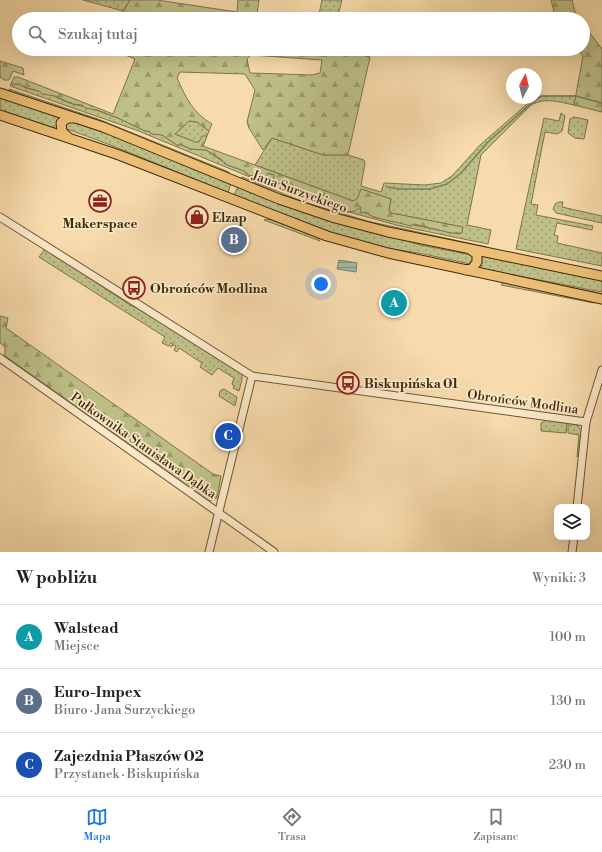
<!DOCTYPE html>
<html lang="pl">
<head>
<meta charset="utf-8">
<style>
	:root { --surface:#fff; --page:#f2f2f2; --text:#222; --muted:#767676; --line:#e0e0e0; --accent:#1a73e8 }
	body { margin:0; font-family:"Libre Bodoni",serif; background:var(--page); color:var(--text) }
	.controls { position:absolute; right:12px; bottom:12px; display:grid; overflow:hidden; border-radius:8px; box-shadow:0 4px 16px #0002 }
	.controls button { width:36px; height:36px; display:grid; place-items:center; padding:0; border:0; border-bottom:1px solid var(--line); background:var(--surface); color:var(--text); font:20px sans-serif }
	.compass { position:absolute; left:506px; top:68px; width:36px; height:36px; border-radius:50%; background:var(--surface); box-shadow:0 4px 16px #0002; rotate:7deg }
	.you { position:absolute; left:321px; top:284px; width:14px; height:14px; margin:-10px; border:3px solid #fff; border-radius:50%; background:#1a73e8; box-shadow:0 0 0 6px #1a73e833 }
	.badge { display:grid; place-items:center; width:26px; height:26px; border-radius:50%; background:var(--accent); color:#fff; font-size:13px; font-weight:700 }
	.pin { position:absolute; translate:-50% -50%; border:2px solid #fff; box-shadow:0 1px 4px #0006 }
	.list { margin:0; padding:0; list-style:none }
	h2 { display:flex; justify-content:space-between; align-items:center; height:52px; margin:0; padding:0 16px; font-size:17px }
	h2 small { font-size:13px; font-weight:400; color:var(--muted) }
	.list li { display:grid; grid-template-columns:26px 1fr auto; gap:12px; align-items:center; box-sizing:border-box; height:64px; padding:0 16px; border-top:1px solid var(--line) }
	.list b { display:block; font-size:15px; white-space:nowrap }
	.list p { margin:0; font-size:13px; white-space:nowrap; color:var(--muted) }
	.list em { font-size:13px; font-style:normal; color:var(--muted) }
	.icon { flex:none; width:22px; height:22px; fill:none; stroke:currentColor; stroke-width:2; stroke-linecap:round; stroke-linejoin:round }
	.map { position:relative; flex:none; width:602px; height:552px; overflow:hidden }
	.search { position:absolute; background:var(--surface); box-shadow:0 4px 16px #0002; left:12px; right:12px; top:12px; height:44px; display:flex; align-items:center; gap:10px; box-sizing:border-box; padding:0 14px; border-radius:22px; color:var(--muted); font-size:15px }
	.sheet { height:244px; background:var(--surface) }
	nav { display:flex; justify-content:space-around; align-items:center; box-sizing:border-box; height:56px; border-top:1px solid var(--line); background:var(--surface); font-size:11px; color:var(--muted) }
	nav a { display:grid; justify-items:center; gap:2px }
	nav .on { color:var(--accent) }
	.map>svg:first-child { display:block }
	.green { fill:url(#green-dots); stroke:#7f744a }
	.forest { fill:url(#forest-firs); stroke:#7f744a; fill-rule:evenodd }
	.water { fill:url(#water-rules); stroke:#788167 }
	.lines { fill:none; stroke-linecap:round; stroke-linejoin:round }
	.stream { stroke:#788167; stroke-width:1.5 }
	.minor-casing { stroke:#6e5533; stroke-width:9 }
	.major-casing { stroke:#40280b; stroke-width:11 }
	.minor { stroke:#fae8c9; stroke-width:7 }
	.major { stroke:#ecbe76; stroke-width:9 }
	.labels { text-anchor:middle; stroke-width:3.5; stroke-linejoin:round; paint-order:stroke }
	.street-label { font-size:13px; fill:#40280b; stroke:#fae8c9 }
	.poi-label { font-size:13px; font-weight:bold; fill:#40280b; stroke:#fae8c9; text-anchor:start }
</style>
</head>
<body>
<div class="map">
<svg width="602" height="552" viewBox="0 0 602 552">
	<defs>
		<pattern id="green-dots" width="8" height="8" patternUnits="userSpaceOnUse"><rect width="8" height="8" fill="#bec088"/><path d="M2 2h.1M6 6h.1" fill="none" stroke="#9c9c6d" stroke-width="1.8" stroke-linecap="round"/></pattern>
		<pattern id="forest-firs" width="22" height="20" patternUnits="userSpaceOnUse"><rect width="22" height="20" fill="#bec088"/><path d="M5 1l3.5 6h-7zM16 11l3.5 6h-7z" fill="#9c9c6d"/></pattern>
		<pattern id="water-rules" width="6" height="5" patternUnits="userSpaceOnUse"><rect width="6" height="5" fill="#9ebca4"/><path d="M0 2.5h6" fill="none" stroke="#829984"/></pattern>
	</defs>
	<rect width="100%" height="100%" fill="#f7dbac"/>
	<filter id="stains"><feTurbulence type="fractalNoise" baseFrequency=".005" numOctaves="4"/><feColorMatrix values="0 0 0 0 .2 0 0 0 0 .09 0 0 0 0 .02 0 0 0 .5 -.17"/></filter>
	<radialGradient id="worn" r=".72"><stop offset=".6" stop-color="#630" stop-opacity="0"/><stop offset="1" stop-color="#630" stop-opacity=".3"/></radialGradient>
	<g class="green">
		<path d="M83 0H130L123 11Z"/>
		<path d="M322 0H342L337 19H318Z"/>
		<path d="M11 84H20L26 88 39 91 42 94C54 93 63 102 73 104 97 109 123 119 145 131H149L162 135 177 145H182L191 149 206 150 228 165 244 171 250 176 255 175 259 177 268 173 274 175 278 183 287 185 291 190 307 198 335 205 347 212 355 211 358 207H361L362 213 366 212 373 217 459 234 462 232V227L391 213 389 210 391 199 361 189 357 200 353 201 255 165 272 138 323 155H348L364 160 365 163 361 186 381 192 384 183 425 185 441 183 452 176 480 145 534 98 542 96H576L574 105C560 102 545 97 531 105L481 155 467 225 491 230 488 244 400 226 327 206 262 182 136 130 10 86Z"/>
		<path d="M9 89 98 119 229 172V174L10 93Z"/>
		<path d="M0 96 63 116 58 129 0 111Z"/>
		<path d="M561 113 565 116 562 131 557 134 545 132 531 204 538 205 536 215 593 226 592 230 557 223 554 235 558 236 557 243 602 253V266L516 249 544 118 559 121Z"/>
		<path d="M574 117 588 120 584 139 575 138 568 133 570 119Z"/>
		<path d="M70 121 151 149 231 183 228 193C174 171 121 148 67 129L64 124Z"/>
		<path d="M189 121 197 122 209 131 203 146 175 134Z"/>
		<path d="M242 177 304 202 367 221 487 247 486 248 402 232 333 214 240 180Z"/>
		<path d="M238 186 420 245 472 255 475 258 470 264 419 253 385 248 341 236 234 196Z"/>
		<path d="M559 202H563L562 207 602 216V223L556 213 553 209 555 204Z"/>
		<path d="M268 219 316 236 320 241 264 220Z"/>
		<path d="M44 250H47L130 305 144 311 242 372V380L239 391 233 388 234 386 232 384 234 378 218 368 212 375 200 367 202 363 179 348 177 352 174 350 176 346 174 345 170 347 173 344 171 343 169 346 162 343 165 337 39 257Z"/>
		<path d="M481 255 602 279V292L478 268 482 262Z"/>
		<path d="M504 282 593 302 594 303 501 285Z"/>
		<path d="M224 389 237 397 235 406 219 396 220 391Z"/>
		<path d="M547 420 567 423 566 433 541 431V423Z"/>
		<path d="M568 423 577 425 582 431 580 454 577 457 579 435 568 433Z"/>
	</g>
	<g class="forest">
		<path d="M130 0H157L237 12 238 0H259L256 19H119Z"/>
		<path d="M551 0H572L575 12 580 19H556Z"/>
		<path d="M583 24 602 49V112L574 105 583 56 578 49H583Z"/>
		<path d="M111 49H343L370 57 348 155H323L272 138 263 150 249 128 247 122 255 90 245 74 180 72 177 78C186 98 193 113 212 124L209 131 197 122 189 121 175 134 195 142H199L202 136H207L203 146 353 201 357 199 361 189 391 199 389 210 391 213 463 227 462 233H451L414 224 410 226C400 222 371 219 366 212L360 213 361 207 355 211 347 212 335 205 302 196 291 190 287 185 273 182 274 175 268 173 266 177 255 175 250 176 244 171 225 164 221 159 206 150 191 149 182 145H177L162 135 152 134 149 131H145L118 118 97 110 85 108 82 105 73 104 55 96 42 94 39 91 24 87 20 84H11L14 77H18L113 114 135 59ZM251 55 322 60 320 73 312 75 250 73 247 59Z"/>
		<path d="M0 61 23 68 24 75 13 71 9 80H4L0 77Z"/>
		<path d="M0 316 8 318 6 328 213 474 221 476 217 498 209 501 5 356V347L0 343Z"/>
	</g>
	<path class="water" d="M339 260 357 263 356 272 337 269Z"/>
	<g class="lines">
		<path class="stream" d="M387 187 400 189H430L447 184 461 173 488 142 529 105 542 96H576L602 103"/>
		<g class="minor-casing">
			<g id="minor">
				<path d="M0 217 252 376 586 422"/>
				<path d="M0 358 274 552"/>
				<path d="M577 507 586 422 602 370"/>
				<path d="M209 552 252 376"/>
				<path d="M572 552 574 537"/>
			</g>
		</g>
		<g class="major-casing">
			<g id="major">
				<path d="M0 93 103 127 279 199 335 218 388 232 602 276"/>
				<path d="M0 115 119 155 327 236 388 253 602 299"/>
				<path d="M68 137 62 132 61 123 67 118H75"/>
				<path d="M466 270 472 269 477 262V254L471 250"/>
			</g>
		</g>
		<use href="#minor" class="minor"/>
		<use href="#major" class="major"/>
	</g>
	<defs>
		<g id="office-ring" transform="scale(1.15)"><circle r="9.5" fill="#fae8c9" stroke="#8f2418" stroke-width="1.5"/><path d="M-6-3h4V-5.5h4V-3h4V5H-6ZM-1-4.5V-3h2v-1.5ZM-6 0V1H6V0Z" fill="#8f2418"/></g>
		<g id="shop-ring" transform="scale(1.15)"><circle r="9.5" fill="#fae8c9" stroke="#8f2418" stroke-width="1.5"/><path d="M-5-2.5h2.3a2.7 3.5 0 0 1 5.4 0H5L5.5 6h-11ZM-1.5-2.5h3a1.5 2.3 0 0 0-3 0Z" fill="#8f2418"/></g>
		<g id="bus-ring" transform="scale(1.15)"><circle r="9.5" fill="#fae8c9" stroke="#8f2418" stroke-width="1.5"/><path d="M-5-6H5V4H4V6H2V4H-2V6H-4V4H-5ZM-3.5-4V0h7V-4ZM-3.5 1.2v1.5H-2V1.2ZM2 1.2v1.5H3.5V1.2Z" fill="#8f2418"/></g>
	</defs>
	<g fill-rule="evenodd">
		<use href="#office-ring" x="100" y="201"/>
		<use href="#shop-ring" x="197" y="217"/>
		<use href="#bus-ring" x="134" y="288"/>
		<use href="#bus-ring" x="348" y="383"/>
	</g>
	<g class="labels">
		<g class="street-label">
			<text transform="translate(300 191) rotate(20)" y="5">Jana Surzyckiego</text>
			<text transform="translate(523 401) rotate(8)" y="5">Obrońców Modlina</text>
			<text transform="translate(144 445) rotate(35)" y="5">Pułkownika Stanisława Dąbka</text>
		</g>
		<g class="poi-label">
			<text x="212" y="222">Elzap</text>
			<text x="100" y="228" text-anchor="middle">Makerspace</text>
			<text x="150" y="293">Obrońców Modlina</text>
			<text x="364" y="388">Biskupińska 01</text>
		</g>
	</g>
	<rect width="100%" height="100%" filter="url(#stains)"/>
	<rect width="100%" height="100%" fill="url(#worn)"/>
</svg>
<div class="controls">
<button><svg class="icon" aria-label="layers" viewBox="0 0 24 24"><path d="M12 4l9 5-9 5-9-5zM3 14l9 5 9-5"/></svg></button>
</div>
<svg class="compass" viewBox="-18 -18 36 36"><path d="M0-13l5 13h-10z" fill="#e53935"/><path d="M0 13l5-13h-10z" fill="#767676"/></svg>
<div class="you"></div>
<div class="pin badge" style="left:394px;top:303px;background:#0f9aa8">A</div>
<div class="pin badge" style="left:234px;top:240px;background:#5c6f8a">B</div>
<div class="pin badge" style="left:228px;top:436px;background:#1a4fb4">C</div>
<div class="search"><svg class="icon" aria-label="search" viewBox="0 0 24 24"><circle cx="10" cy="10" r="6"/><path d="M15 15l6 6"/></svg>Szukaj tutaj</div>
</div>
<section class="sheet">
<h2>W pobliżu<small>Wyniki: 3</small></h2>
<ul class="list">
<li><span class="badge" style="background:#0f9aa8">A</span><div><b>Walstead</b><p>Miejsce</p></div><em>100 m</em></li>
<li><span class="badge" style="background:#5c6f8a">B</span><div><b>Euro-Impex</b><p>Biuro · Jana Surzyckiego</p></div><em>130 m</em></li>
<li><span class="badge" style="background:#1a4fb4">C</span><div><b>Zajezdnia Płaszów 02</b><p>Przystanek · Biskupińska</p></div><em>230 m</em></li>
</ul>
</section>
<nav>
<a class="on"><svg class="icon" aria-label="map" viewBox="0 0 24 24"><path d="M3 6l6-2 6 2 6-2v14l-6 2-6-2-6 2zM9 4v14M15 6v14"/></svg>Mapa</a>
<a><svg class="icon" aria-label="directions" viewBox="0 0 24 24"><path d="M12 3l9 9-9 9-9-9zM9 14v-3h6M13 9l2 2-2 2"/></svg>Trasa</a>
<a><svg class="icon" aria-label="saved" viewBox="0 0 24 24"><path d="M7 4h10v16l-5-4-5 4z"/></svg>Zapisane</a>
</nav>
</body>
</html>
